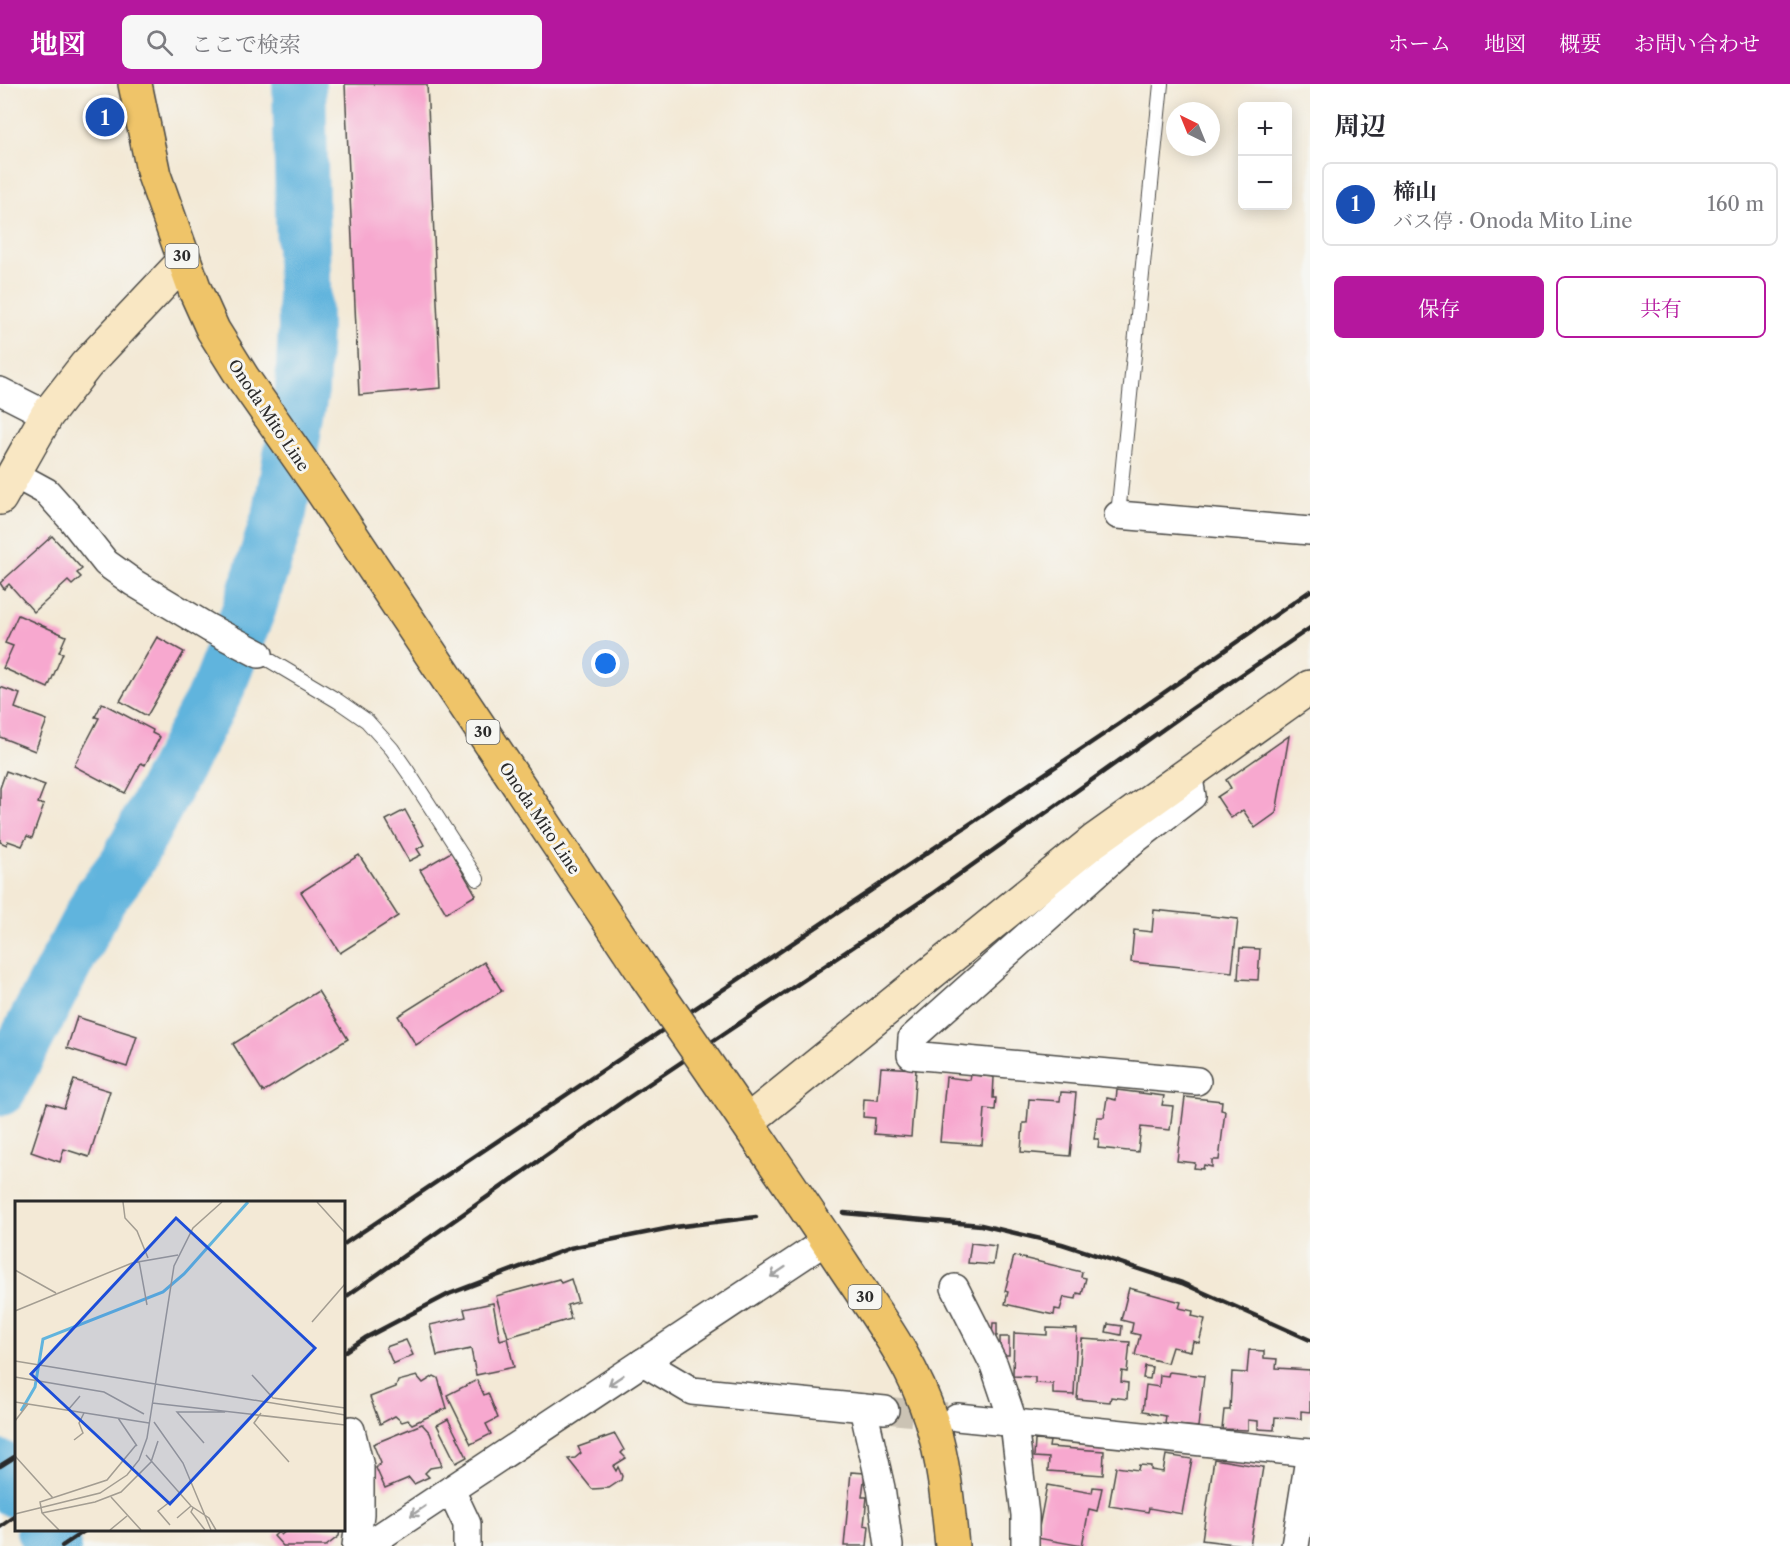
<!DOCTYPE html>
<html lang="ja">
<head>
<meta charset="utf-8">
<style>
	:root { --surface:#fff; --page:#f7f7f7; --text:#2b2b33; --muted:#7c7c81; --line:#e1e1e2; --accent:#b5179e }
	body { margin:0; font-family:"Libre Caslon Text","Noto Serif JP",serif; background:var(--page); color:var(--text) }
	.controls { position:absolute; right:18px; top:18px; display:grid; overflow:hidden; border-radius:9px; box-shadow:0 3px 15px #0003 }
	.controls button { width:54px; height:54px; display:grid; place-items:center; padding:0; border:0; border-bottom:2px solid var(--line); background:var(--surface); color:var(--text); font:30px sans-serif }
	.compass { position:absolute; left:1166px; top:18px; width:54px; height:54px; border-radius:50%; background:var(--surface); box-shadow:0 3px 15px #0003; rotate:317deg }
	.you { position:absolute; left:606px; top:580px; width:21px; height:21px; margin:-15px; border:4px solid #fff; border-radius:50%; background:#1a73e8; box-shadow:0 0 0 9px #1a73e833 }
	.badge { display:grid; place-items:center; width:39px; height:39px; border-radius:50%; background:var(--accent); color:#fff; font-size:20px; font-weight:700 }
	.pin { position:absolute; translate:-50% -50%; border:3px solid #fff; box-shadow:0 2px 6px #0006 }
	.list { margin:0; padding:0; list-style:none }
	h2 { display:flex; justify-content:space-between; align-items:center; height:78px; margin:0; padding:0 24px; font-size:26px }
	h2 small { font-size:20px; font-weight:400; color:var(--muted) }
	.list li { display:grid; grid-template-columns:39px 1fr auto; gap:18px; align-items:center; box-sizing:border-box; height:84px; margin:0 12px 12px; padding:0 12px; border:2px solid var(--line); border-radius:9px }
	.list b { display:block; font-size:22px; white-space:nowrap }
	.list p { margin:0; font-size:20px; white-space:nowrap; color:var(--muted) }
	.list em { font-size:20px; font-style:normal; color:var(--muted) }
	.actions { display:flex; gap:12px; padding:18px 24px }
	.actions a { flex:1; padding:14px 0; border:2px solid var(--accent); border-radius:9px; text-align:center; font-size:21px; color:var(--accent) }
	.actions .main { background:var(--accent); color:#fff }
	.icon { flex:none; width:33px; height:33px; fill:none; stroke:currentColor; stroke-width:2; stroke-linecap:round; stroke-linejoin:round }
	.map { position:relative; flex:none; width:1310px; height:1462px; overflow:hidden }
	header { display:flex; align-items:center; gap:36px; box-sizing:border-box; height:84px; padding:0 30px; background:var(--accent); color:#fff }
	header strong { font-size:28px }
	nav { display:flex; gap:33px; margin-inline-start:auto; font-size:21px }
	.search { width:420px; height:54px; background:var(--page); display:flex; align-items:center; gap:15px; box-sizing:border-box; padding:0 21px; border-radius:9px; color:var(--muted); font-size:22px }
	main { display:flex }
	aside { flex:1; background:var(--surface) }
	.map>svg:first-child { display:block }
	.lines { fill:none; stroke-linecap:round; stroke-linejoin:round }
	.river { stroke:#61b4dd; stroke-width:54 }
	.building { fill:#f7a8cf }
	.street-tunnel { stroke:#cbc3b4; stroke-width:27; stroke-dasharray:27 14; stroke-linecap:butt }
	.lane-casing { stroke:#494845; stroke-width:16 }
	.street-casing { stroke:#494845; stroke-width:30 }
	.secondary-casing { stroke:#494845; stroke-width:36 }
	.primary-casing { stroke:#494845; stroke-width:36 }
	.lane { stroke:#fff; stroke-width:14 }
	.street { stroke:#fff; stroke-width:27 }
	.secondary { stroke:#f9e7c3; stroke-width:33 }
	.primary { stroke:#efc469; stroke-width:33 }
	.rail { stroke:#2b2b2b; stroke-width:4.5 }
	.primary-bridge-casing { stroke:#494845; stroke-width:36; stroke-linecap:butt }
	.primary-bridge { stroke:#efc469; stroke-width:33 }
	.oneway { stroke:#a0a0a0 }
	.labels { text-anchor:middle; stroke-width:6; stroke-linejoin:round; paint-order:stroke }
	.shield { fill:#f6f6f2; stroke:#686867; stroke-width:1.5 }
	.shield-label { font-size:15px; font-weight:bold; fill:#2b2b2b }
	.street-label { font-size:16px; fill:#2b2b2b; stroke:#f6f6f2 }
	.inset-river { fill:none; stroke:#61b4dd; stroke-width:3 }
	.inset-road { fill:none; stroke:#a39d92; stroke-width:1.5 }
	.view { fill:#1d4ed8; fill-opacity:0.15; stroke:#1d4ed8; stroke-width:3 }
	.inset-edge { fill:none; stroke:#2b2b2b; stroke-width:3 }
</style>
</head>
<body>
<header>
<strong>地図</strong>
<div class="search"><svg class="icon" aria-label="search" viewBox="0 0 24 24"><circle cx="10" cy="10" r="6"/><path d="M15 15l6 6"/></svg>ここで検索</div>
<nav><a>ホーム</a><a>地図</a><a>概要</a><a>お問い合わせ</a></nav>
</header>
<main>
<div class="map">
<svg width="1310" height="1462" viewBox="0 0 1310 1462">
	<rect width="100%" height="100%" fill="#f6f6f2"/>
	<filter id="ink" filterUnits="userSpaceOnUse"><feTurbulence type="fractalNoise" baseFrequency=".0167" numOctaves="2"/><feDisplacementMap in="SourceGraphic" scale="12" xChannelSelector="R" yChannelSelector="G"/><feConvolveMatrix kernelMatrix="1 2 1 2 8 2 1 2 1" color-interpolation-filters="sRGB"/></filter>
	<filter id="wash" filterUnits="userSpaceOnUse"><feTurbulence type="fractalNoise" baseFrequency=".008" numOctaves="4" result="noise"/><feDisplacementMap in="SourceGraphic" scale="24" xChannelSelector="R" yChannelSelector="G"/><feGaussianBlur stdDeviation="1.35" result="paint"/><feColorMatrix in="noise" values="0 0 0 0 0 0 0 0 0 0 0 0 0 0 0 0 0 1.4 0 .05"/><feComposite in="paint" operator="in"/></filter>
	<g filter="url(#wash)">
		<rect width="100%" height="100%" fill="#f3e9d6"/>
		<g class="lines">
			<g class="river">
				<path d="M0 1005 100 814 126 780 218 604 249 525 280 428 302 305 305 243 299 0"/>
				<path d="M0 1383 16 1407"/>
				<path d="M43 1446 54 1462"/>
			</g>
		</g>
		<g id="blocks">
			<g class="building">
				<path d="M345 0H427L441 304 359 311Z"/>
				<path d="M52 452 82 485 77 489 81 493 72 501 68 497 34 528 9 500 4 505 0 499Z"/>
				<path d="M18 531 66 552 59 568 63 569 48 604 3 584 13 562 5 559Z"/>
				<path d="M157 553 184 568 147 632 120 617Z"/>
				<path d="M0 603 20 610 15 624 47 636 35 667 0 653Z"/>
				<path d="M102 619 153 646 152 649 160 653 145 681 141 679 125 709 74 682 99 634 95 633Z"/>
				<path d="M1289 652 1276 729 1255 744 1243 726 1231 734 1217 713 1231 704 1226 696Z"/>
				<path d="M6 687 45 701 38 719 44 721 32 754 27 752 22 762 8 757 7 761 0 758V704Z"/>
				<path d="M405 726 424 761 417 765 421 771 409 777 386 736Z"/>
				<path d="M451 768 476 811 446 829 420 786Z"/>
				<path d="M359 771 398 832 340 869 301 808Z"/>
				<path d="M1154 826 1238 835 1232 888 1131 878 1134 846 1152 848Z"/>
				<path d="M1240 864 1260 865 1258 896 1238 895Z"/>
				<path d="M484 878 502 907 416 961 398 932Z"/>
				<path d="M318 907 348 955 263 1008 233 960Z"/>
				<path d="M77 933 137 952 127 983 67 964Z"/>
				<path d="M881 983 916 985 911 1053 874 1050 875 1034 863 1033 864 1015 878 1016Z"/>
				<path d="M971 991 994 993 993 1014H996L995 1026 985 1025 982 1061 940 1058 946 993 970 996Z"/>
				<path d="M74 996 110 1007 89 1073 64 1065 60 1078 31 1068 47 1019 64 1024Z"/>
				<path d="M1117 1006 1164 1012 1162 1021 1173 1022 1170 1046 1141 1043 1138 1068 1098 1064 1099 1055H1094L1097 1033H1104L1107 1014 1116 1016Z"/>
				<path d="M1061 1008 1076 1009 1070 1072 1021 1068 1023 1039H1027L1029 1015 1060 1017Z"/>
				<path d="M1185 1013 1222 1017 1221 1026 1225 1027 1219 1076H1212V1083L1204 1081 1203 1085 1194 1084 1195 1079 1177 1077Z"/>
				<path d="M971 1159 996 1162 993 1181 968 1179Z"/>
				<path d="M1014 1172 1082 1188 1081 1193 1086 1194 1082 1210 1077 1209 1076 1215 1064 1213 1060 1226 1055 1225 1054 1231 1005 1220 1008 1208 1005 1207Z"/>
				<path d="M559 1195 561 1199 571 1195 578 1218 567 1221 571 1235 508 1253 496 1212Z"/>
				<path d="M1129 1204 1181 1218 1179 1224 1193 1227 1192 1232 1205 1235 1199 1259 1193 1257 1191 1267 1172 1263 1167 1279 1135 1271 1140 1251 1131 1249 1133 1239 1121 1236Z"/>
				<path d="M493 1219 500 1256 507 1254 514 1283 476 1291 471 1265 437 1272 430 1241 466 1233 464 1225Z"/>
				<path d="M993 1239H997V1252H992Z"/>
				<path d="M1108 1240 1122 1242 1121 1251 1106 1248Z"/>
				<path d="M1047 1244 1077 1245 1074 1311 1053 1310V1300L1035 1299V1293L1013 1292 1014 1249 1047 1251Z"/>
				<rect x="1000" y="1253" width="9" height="18"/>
				<path d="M1082 1255 1130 1258 1127 1288 1122 1287 1121 1298 1128 1299 1127 1315 1111 1313 1110 1318 1077 1315Z"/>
				<path d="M406 1256 413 1271 393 1280 386 1263Z"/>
				<path d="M1249 1266 1264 1267V1274L1277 1275 1276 1284 1310 1286V1328L1301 1327V1335L1275 1333 1274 1346 1258 1345V1337L1248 1336V1346L1222 1345 1224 1326H1230L1232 1288 1247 1289Z"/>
				<path d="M1145 1282 1152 1283 1150 1295 1143 1294Z"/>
				<path d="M1169 1288 1204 1292 1198 1343 1165 1340 1166 1332 1149 1329V1328L1143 1327 1146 1301 1159 1303 1160 1291 1168 1292Z"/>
				<path d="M417 1292 423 1299 434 1292 438 1294 447 1324 412 1340 408 1336 402 1338 395 1332 380 1340 370 1313 396 1303 398 1297Z"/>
				<path d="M477 1296 484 1311 488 1309 498 1334 486 1340 491 1350 471 1360 447 1311Z"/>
				<path d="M448 1335 467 1373 456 1379 437 1341Z"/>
				<path d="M422 1340 430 1349 442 1382 430 1384 425 1389 429 1393 414 1400 409 1394 385 1404 376 1384 381 1379 373 1360Z"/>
				<path d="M615 1350 624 1366 621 1369 626 1374 613 1382 616 1387 618 1383 622 1392 621 1396 609 1404 592 1405 568 1375 575 1374 581 1369 578 1363Z"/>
				<path d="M1035 1356 1050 1357 1049 1363 1104 1367 1103 1391 1048 1387 1049 1374 1034 1373Z"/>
				<path d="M1166 1371 1192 1375 1182 1430 1149 1424 1148 1428 1109 1422 1116 1383 1138 1386 1139 1381 1151 1382V1386L1163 1388Z"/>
				<path d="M1214 1375 1263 1383 1250 1462 1202 1456Z"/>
				<path d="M851 1388 865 1389 862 1413H867L864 1441 869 1442 867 1462H844Z"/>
				<path d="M1047 1401 1092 1409 1093 1403 1102 1404 1097 1427 1089 1425 1082 1462 1037 1454Z"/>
				<path d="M287 1446H340L339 1452 326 1462H283L274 1452 278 1448 281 1451Z"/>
			</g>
		</g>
	</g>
	<g filter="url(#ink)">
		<use href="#blocks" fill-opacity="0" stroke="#494845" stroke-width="1.5"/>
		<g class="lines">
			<path class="street-tunnel" d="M885 1326 946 1332"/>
			<g class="lane-casing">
				<g id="lane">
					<path d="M1118 431 1161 0"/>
					<path d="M259 570 338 617 367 637 392 665 408 688 477 795"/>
				</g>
			</g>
			<g class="street-casing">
				<g id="street">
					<path d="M0 307 47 331"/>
					<path d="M14 390 47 408 72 436 106 479 134 499 209 544 259 570"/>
					<path d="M1118 431 1310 447"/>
					<path d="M1188 690 1192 712 1132 758 912 954 911 971 1197 997"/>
					<path d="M955 1204 994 1281 1014 1340 1025 1431V1462"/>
					<path d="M643 1278 692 1307 885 1326"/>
					<path d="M863 1324 881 1404 889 1462"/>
					<path d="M957 1333 1310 1369"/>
					<path d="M351 1346 360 1383V1430L356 1462"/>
					<path d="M451 1406 467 1440V1462"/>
					<path d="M366 1462 827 1156"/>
					<path d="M1295 1462 1310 1369"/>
				</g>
			</g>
			<g class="secondary-casing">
				<g id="secondary">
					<path d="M0 414 47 331 86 281 184 177"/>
					<path d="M747 1038 1094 757 1310 603"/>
				</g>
			</g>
			<g class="primary-casing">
				<g id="primary">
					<path d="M135 0 154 91 195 206 213 246 243 294 320 404 646 892"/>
					<path d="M715 992C759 1056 803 1120 846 1185 878 1233 914 1281 931 1336 944 1377 948 1420 952 1462"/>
				</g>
			</g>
			<use href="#lane" class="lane"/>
			<use href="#street" class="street"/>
			<use href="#secondary" class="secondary"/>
			<use href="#primary" class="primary"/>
			<g class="rail">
				<path d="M844 1129 981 1141 1062 1160 1182 1199 1310 1256"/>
				<path d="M344 1160 1119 640 1310 507"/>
				<path d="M344 1214 625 1016 926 814 1193 624 1310 544"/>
				<path d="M344 1268 365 1254 449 1210 570 1164 675 1143 756 1133"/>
				<path d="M0 1382 16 1372"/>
				<path d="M0 1443 16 1432"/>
				<path d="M62 1462 86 1446"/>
			</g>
			<g class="primary-bridge-casing">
				<path id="primary-bridge" d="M646 892 715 992"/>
			</g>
			<use href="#primary-bridge" class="primary-bridge"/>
		</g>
		<defs><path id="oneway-shaft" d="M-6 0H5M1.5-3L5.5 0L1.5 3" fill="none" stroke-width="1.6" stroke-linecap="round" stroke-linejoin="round" transform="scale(1.5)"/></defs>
		<g class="oneway">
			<use href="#oneway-shaft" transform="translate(778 1188) rotate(146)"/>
			<use href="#oneway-shaft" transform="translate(616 1296) rotate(146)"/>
			<use href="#oneway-shaft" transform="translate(418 1427) rotate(146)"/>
		</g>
	</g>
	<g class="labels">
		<g class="shield">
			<rect x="165.5" y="160" width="33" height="24" rx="4.5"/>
			<rect x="466.5" y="636" width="33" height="24" rx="4.5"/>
			<rect x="848.5" y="1201" width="33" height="24" rx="4.5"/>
		</g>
		<g class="shield-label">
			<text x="182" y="177">30</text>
			<text x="483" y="653">30</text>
			<text x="865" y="1218">30</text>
		</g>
		<g class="street-label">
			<text transform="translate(269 331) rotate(56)" y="6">Onoda Mito Line</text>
			<text transform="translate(540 734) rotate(56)" y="6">Onoda Mito Line</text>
		</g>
	</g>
	<g transform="translate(15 1117)">
		<rect width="330" height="330" fill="#f3e9d6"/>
		<path class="inset-river" d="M6 210 20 186 28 138 148 91 169 73 233 1"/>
		<path class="inset-road" d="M108 1 110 17 122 30 133 57M302 1 330 32M124 60 132 104M0 69 41 92M0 110 117 62 163 54M297 121 330 83M0 160 330 214M237 174 258 197 330 207M0 176 89 191 129 213M0 201 134 222M137 202 330 224M53 209 65 195M246 212 239 222 274 261M103 217 122 245M0 220 13 203M139 221 168 262 196 329M59 239 68 232 64 222 69 212M189 242 162 211H210M131 254 176 305 194 317 201 329M0 255 38 297M96 296 126 329M178 307 176 311 190 329M27 312 80 301 106 291 136 261 143 240M0 313 85 292 112 274 124 259 132 237 159 65 178 27 207 1M162 317 176 305M155 324 143 310 165 293M44 329 27 312 25 301 92 279 121 244M95 329 112 315"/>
		<path class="view" d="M161 17 300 147 155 303 16 173Z"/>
		<rect width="330" height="330" class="inset-edge"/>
	</g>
</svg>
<div class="controls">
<button>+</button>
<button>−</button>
</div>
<svg class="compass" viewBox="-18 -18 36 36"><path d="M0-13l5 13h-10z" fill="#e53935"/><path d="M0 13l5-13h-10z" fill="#7c7c81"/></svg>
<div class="you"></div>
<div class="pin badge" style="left:105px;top:33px;background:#1a4fb4">1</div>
</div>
<aside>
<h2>周辺<small></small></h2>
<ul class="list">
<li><span class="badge" style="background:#1a4fb4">1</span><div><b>楴山</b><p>バス停 · Onoda Mito Line</p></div><em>160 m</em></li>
</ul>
<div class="actions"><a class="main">保存</a><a>共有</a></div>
</aside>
</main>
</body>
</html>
